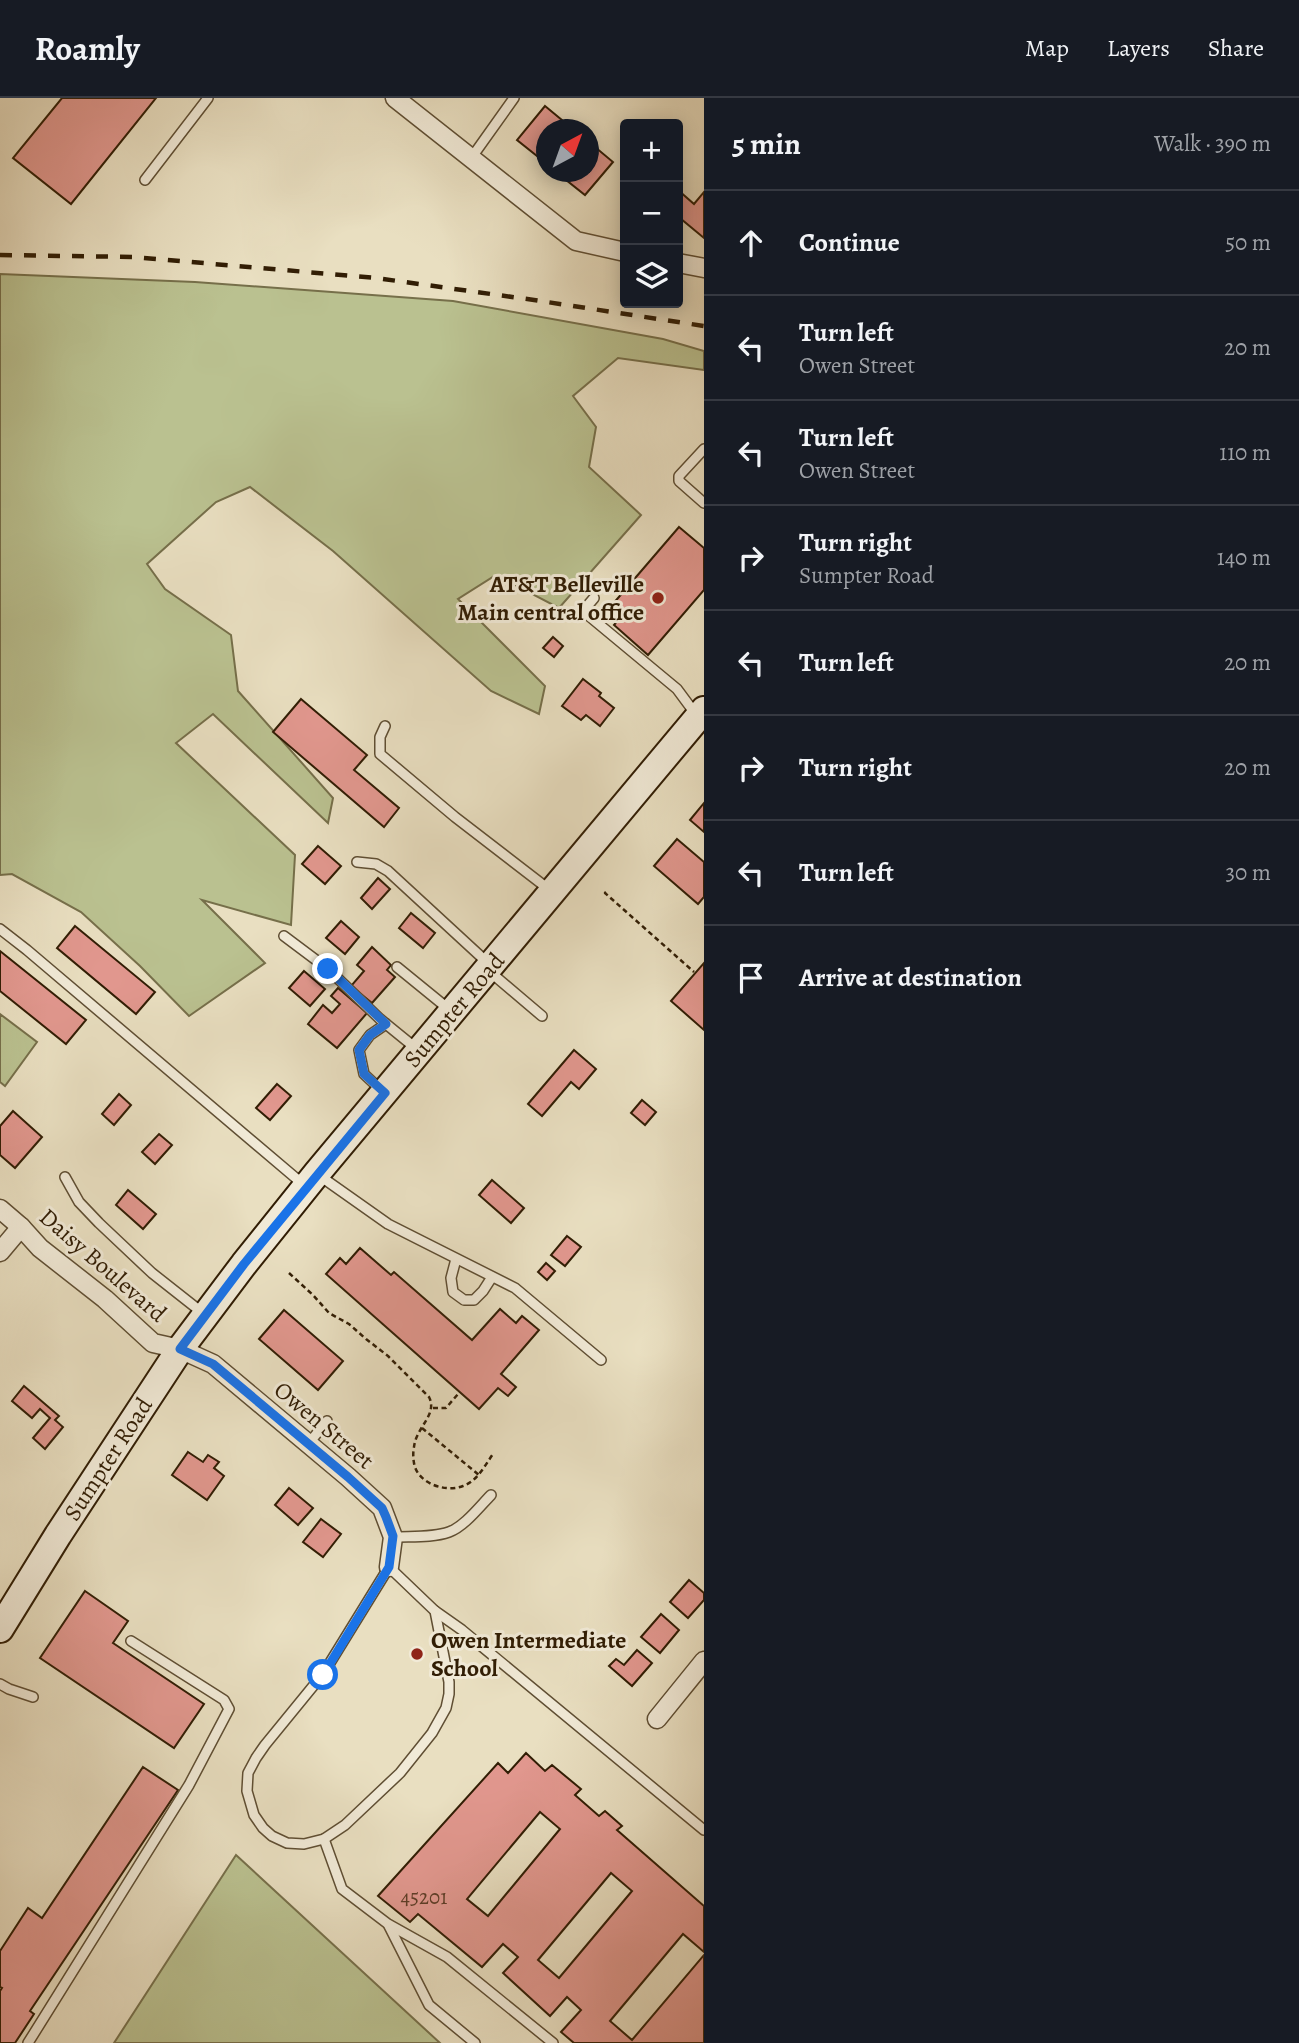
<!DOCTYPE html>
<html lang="en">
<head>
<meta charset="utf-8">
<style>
	:root { --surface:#171b24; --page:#20242c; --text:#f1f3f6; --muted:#9ea1a6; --line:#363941 }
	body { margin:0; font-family:Alegreya,serif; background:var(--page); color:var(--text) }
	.controls { position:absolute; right:21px; top:21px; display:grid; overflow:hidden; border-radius:7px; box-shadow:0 4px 18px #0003 }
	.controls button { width:63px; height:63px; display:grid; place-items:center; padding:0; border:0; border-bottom:2px solid var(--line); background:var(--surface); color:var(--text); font:35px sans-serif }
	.compass { position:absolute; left:536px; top:21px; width:63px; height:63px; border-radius:50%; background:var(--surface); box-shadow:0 4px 18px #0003; rotate:41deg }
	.stop { position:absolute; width:21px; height:21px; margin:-16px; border:5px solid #1a73e8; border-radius:50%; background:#fff }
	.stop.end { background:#1a73e8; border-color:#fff; box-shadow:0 2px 7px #0008 }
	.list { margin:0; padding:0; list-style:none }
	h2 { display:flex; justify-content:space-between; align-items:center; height:91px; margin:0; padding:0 28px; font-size:30px }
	h2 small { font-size:23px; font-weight:400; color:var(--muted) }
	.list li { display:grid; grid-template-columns:46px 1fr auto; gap:21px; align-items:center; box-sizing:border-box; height:105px; padding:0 28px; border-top:2px solid var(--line) }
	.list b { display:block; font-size:26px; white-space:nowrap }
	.list p { margin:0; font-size:23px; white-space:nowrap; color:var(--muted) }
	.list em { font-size:23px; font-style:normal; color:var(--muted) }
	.icon { flex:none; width:38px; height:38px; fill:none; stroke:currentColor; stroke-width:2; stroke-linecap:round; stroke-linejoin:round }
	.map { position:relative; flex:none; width:704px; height:1945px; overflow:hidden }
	header { display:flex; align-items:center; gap:42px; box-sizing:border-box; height:98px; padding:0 35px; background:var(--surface); border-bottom:2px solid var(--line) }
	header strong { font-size:33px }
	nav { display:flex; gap:38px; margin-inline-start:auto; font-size:24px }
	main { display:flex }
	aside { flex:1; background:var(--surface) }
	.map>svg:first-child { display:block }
	.green { fill:#bac190; stroke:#766f4a; stroke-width:2 }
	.building { fill:#e1978e; stroke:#311d04; stroke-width:2; fill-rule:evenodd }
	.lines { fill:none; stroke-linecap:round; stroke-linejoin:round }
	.lane-casing { stroke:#5f4e33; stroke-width:12 }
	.street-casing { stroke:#5f4e33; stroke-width:21 }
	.secondary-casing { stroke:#311d04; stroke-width:30 }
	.path { stroke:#311d04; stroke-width:2.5; stroke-dasharray:5 3.5; stroke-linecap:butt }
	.lane { stroke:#f1ead7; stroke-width:9 }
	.street { stroke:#f1ead7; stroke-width:18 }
	.secondary { stroke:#f1ead7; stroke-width:26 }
	.rail { stroke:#311d04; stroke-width:4.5; stroke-dasharray:12 12; stroke-linecap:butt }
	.route { stroke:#1a73e8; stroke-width:9 }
	.poi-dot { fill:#8f2418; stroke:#f1ead7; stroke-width:2.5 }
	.labels { text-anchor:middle; stroke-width:6; stroke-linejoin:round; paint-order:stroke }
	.number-label { font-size:21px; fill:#5d3c26 }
	.poi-label { font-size:24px; font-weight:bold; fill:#311d04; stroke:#f1ead7; text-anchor:end }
	.street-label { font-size:24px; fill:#311d04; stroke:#f1ead7 }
</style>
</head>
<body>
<header>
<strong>Roamly</strong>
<nav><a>Map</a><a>Layers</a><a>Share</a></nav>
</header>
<main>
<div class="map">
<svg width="704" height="1945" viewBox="0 0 704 1945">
	<rect width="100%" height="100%" fill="#e9dfc1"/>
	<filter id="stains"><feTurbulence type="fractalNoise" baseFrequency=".00286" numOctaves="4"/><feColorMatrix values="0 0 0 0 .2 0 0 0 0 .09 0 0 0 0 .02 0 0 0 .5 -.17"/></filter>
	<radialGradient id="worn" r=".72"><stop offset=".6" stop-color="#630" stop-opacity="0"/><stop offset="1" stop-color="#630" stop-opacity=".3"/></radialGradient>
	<g class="green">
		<path d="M0 176 195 184 453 203 663 241 704 253V272L618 260 573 298 596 329 589 369 641 417 559 510 496 477 458 501 545 588 539 616 491 593 333 453 250 389 216 404 147 466 165 491 231 537 238 593 333 700 328 725 213 616 176 645 295 757 291 827 202 802 265 865 189 918 140 868 81 814 12 776 0 777Z"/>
		<path d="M0 916 37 944 5 988 0 984Z"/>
		<path d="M236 1757 440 1945H114Z"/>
	</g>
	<g class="building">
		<path d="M62 0H156L71 106 13 60Z"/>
		<path d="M545 8 574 32H547V66L517 42Z"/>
		<path d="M589 44 613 64 585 97 556 74H589Z"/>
		<path d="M678 92 694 106 704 94V140L681 121 678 125Z"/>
		<path d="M679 429 704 450V492L648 557 614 527 623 517 612 507Z"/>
		<path d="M553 539 563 548 554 559 543 550Z"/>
		<path d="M583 581 601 595 599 598 614 610 600 628 586 617 581 622 562 608Z"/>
		<path d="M301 601 367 657 354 672 399 710 384 729 273 634Z"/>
		<path d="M704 705V734L690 722Z"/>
		<path d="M677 741 704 764V799L698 806 654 768Z"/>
		<path d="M318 748 341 768 325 786 302 766Z"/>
		<path d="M378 780 390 791 372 811 361 800Z"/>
		<path d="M411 815 435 835 423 850 399 830Z"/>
		<path d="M341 823 359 839 345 856 326 840Z"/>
		<path d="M75 828 155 894 136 916 57 850Z"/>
		<path d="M372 849 391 867 387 872 395 879 372 905 351 888 364 873 357 867Z"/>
		<path d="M0 853 86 922 66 946 0 893Z"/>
		<path d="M704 865V932L671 903Z"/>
		<path d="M304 873 325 891 310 908 289 890Z"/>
		<path d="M338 890 367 915 337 950 308 926 323 907 332 915 340 906 331 898Z"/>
		<path d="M574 952 596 971 579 991 571 984 542 1018 528 1006Z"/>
		<path d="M277 986 291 998 270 1022 256 1010Z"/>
		<path d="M119 996 131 1007 114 1027 102 1016Z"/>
		<path d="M642 1002 656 1014 645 1027 631 1015Z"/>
		<path d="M13 1013 42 1039 15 1070 0 1057V1028Z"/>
		<path d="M159 1036 172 1047 155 1066 142 1054Z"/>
		<path d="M492 1082 524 1110 511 1125 479 1097Z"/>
		<path d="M128 1092 156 1116 143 1131 116 1107Z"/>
		<path d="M567 1138 581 1149 565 1168 551 1157Z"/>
		<path d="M360 1150 391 1177 394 1174 472 1242 500 1211 516 1225 522 1218 539 1232 501 1276 516 1289 508 1298 498 1290 479 1311 326 1176 340 1160 346 1166Z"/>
		<path d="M546 1165 555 1173 547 1182 538 1174Z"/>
		<path d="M284 1212 343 1263 318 1292 259 1241Z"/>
		<path d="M24 1288 59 1318 55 1322 63 1329 45 1351 33 1340 50 1320 40 1311 32 1320 12 1303Z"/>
		<path d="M188 1354 203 1364 208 1357 219 1364 214 1370 224 1378 207 1402 172 1377Z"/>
		<path d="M289 1390 313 1410 298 1427 275 1407Z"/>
		<path d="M321 1421 341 1436 323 1459 303 1444Z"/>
		<path d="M689 1482 704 1495V1502L688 1520 670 1504Z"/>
		<path d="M85 1493 128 1523 113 1545 204 1606 174 1650 40 1560Z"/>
		<path d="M661 1516 679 1532 660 1555 641 1539Z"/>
		<path d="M637 1552 652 1565 632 1588 609 1568 616 1561 624 1567Z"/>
		<path d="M526 1655 545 1673 552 1667 581 1691 575 1697 599 1718 605 1713 622 1728 617 1732 704 1808V1854L683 1836 610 1923 632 1942 704 1857V1945H574L561 1934 581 1912 567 1899 550 1918 503 1875 518 1859 503 1846 482 1869 418 1816 410 1824 378 1798 498 1665 508 1675ZM540 1714 560 1731 488 1818 467 1801ZM611 1775 632 1793 559 1880 538 1862Z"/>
		<path d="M143 1669 178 1692 30 1913 34 1916 15 1945H0V1893L2 1890 0 1889V1853L28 1810 42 1820Z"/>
	</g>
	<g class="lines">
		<g class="lane-casing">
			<g id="lane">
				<path d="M472 59 514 0"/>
				<path d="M145 82 208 0"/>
				<path d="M704 351 679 378V383L704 405"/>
				<path d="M594 500 583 513 677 591 697 618"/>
				<path d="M385 628 380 639V656L455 719 551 793"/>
				<path d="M357 764 376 766 388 773 490 867"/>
				<path d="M0 831 27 852 304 1087"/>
				<path d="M284 838 328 871 380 921 418 952"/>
				<path d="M397 869 451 913"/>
				<path d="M489 873 542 918"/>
				<path d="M381 992 364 976 359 952 370 937 386 926"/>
				<path d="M320 1078 388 1126 515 1190 601 1262"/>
				<path d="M65 1079 79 1104 99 1125 152 1175 204 1216"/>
				<path d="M456 1161 451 1180 453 1194 464 1202H474L483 1193 492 1179"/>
				<path d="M309 1345 327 1323"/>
				<path d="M393 1439C411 1438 432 1440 449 1434 464 1429 480 1408 491 1397"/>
				<path d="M389 1469 435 1513 449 1584V1596L446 1610 432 1635 400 1675 345 1727 324 1741 304 1746 287 1745 272 1738 263 1730 254 1717 247 1693 248 1675 256 1660 265 1647 323 1576Z"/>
				<path d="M435 1513 462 1532 704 1732"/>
				<path d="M0 1586 9 1591 33 1599"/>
				<path d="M324 1741 342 1791 388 1826 447 1859 553 1945"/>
				<path d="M389 1828 429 1907 475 1945"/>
				<path d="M28 1945 189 1687 229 1611 224 1602 131 1543"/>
			</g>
		</g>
		<g class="street-casing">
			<g id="street">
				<path d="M395 0 576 143 625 154"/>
				<path d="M678 165 704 170"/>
				<path d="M0 1111 21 1129 40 1150 105 1201 153 1245 180 1251 213 1266 348 1379 382 1410 393 1439 389 1469"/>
				<path d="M0 1154 21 1129"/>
				<path d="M657 1621 704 1563"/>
			</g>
		</g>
		<g class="secondary-casing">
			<path id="secondary" d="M0 1531 58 1437 180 1251 244 1166 317 1075 704 612"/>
		</g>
		<g class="path">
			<path d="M606 794 605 795 694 874"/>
			<path d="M289 1175 313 1197 329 1215 349 1226 366 1241 388 1258 429 1299C438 1317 416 1329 414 1349 413 1353 413 1360 414 1365 417 1385 445 1395 463 1388 477 1383 484 1369 493 1356"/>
			<path d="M433 1310H446L458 1296"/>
			<path d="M422 1330 479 1377"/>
		</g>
		<use href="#lane" class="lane"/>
		<use href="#street" class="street"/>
		<use href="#secondary" class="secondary"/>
		<path class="rail" d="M0 157 133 159 376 180 534 202 704 228"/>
	</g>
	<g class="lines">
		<path class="route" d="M323 1577 389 1469 393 1438 386 1419 382 1410 348 1379 213 1266 180 1251 244 1166 385 995 364 976 359 952 370 937 386 926 328 871"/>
	</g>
	<g class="poi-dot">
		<circle cx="658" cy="500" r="7"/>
		<circle cx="417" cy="1556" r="7"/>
	</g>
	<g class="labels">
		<g class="number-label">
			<text x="424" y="1806">45201</text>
		</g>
		<g class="poi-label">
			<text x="644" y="494">AT&amp;T Belleville<tspan x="644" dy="28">Main central office</tspan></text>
			<text x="431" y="1550" text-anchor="start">Owen Intermediate<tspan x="431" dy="28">School</tspan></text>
		</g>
		<g class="street-label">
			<text transform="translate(454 912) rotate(-50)" y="8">Sumpter Road</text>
			<text transform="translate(103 1167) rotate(41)" y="8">Daisy Boulevard</text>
			<text transform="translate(324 1327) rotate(40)" y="8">Owen Street</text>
			<text transform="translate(108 1361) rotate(-57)" y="8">Sumpter Road</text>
		</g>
	</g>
	<rect width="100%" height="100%" filter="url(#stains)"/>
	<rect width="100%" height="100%" fill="url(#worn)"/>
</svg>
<div class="controls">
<button>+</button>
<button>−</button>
<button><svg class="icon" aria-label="layers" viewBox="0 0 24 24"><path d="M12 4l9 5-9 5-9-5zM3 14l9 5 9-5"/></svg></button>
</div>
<svg class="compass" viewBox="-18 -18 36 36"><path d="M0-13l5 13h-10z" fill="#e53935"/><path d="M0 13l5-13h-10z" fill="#9ea1a6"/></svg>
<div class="stop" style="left:323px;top:1577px"></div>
<div class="stop end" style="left:328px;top:871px"></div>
</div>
<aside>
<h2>5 min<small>Walk · 390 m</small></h2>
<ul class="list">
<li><svg class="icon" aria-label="ahead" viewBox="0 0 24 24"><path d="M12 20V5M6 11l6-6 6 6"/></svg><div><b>Continue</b></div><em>50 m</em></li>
<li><svg class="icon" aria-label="left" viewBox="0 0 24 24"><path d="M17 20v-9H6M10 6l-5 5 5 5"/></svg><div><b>Turn left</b><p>Owen Street</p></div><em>20 m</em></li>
<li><svg class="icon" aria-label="left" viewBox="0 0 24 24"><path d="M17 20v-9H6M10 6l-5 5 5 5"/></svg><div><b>Turn left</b><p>Owen Street</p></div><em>110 m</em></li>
<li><svg class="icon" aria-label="right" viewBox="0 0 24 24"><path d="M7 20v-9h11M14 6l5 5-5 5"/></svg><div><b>Turn right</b><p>Sumpter Road</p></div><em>140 m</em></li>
<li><svg class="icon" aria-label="left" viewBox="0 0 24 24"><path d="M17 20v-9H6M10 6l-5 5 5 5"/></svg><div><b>Turn left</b></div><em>20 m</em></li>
<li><svg class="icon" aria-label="right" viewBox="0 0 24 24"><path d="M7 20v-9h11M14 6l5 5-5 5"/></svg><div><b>Turn right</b></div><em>20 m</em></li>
<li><svg class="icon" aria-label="left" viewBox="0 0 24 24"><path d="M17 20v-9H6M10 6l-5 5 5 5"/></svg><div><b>Turn left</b></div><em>30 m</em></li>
<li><svg class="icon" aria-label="arrive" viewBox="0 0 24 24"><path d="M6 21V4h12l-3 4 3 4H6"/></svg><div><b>Arrive at destination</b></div></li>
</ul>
</aside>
</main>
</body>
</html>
